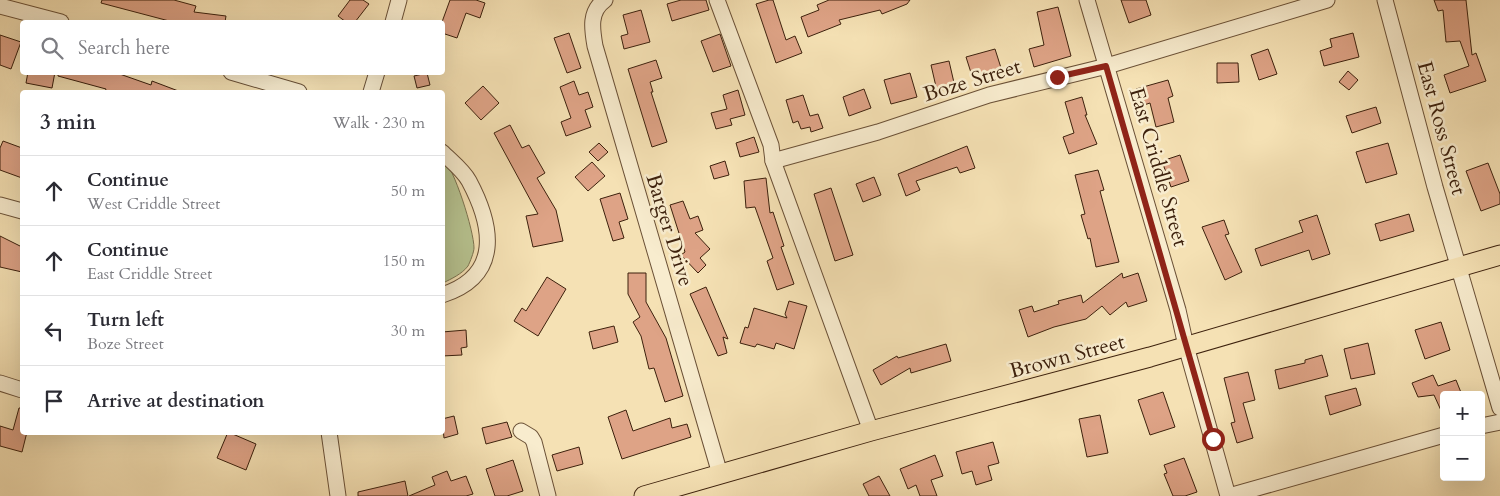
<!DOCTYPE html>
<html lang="en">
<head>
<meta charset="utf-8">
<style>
	:root { --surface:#fff; --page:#f2f2f3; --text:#2b2b33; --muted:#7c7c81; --line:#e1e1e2 }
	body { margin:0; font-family:Cardo,serif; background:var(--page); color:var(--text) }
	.controls { position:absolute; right:15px; bottom:15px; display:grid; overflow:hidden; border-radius:5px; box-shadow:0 5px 20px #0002 }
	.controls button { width:45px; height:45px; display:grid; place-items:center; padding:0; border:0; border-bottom:1px solid var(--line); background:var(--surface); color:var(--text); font:25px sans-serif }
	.stop { position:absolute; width:15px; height:15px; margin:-11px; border:4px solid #8f2418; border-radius:50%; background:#fff }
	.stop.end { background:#8f2418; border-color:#fff; box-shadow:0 1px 5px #0008 }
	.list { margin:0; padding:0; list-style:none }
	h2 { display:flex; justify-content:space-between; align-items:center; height:65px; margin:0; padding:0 20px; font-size:21px }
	h2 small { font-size:16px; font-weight:400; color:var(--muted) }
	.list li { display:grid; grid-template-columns:32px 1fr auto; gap:15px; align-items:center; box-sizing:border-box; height:70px; padding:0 20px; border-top:1px solid var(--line) }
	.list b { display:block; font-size:19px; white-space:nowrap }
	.list p { margin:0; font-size:16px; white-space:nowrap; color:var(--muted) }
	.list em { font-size:16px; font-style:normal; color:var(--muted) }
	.icon { flex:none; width:28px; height:28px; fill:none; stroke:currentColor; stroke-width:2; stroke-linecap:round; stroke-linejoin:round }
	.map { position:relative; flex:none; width:1500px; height:496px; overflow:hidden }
	.search { position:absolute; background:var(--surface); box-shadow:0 5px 20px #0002; left:20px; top:20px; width:425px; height:55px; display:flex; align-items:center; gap:12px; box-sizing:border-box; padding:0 18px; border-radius:5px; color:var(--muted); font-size:19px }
	.panel { position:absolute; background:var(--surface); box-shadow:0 5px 20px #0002; left:20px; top:90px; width:425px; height:345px; border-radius:5px }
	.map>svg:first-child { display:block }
	.green { fill:#b7c491; stroke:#7a724f }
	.building { fill:#dea386; stroke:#3d210d }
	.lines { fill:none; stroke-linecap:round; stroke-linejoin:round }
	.minor-casing { stroke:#6b5137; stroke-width:17 }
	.major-casing { stroke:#3d210d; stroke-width:21 }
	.minor { stroke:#f8ecce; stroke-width:15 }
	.major { stroke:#f5e1b4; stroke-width:19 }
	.route { stroke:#8f2418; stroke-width:6 }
	.labels { text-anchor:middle; stroke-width:5; stroke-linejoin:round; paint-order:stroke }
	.street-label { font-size:21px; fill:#3d210d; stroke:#f8ecce }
</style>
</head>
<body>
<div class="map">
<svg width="1500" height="496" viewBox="0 0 1500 496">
	<rect width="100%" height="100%" fill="#f5e1b4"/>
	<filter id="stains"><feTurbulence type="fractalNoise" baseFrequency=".004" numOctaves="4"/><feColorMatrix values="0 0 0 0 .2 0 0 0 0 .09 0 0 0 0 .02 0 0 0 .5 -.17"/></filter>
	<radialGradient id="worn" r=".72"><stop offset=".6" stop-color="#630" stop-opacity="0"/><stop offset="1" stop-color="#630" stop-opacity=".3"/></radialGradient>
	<path class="green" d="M442 157C454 167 474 231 474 248 474 252 470 262 468 266 462 274 451 279 443 283Z"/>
	<g class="building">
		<path d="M102 0H174L196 6 194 12 226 16 225 22H173L101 3Z"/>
		<path d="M350 0H363L369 4 355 22H346L338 16Z"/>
		<path d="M450 0H476L485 3 480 18 466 13 457 38 442 33V22Z"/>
		<path d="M681 0H706L709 10 672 21 667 4Z"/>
		<path d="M769 0H773L786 40 795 36 802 53 776 63 756 4Z"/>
		<path d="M829 0H910L907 4 882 14 880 10 839 20 841 24 808 37 801 17 819 10 817 5Z"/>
		<path d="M1121 0H1146L1151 15 1129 23Z"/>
		<path d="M1434 0H1466L1472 55 1476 53 1486 81 1450 93 1444 75 1469 66 1460 41 1446 42 1443 10 1438 11Z"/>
		<path d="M1058 7 1071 56 1034 67 1029 49 1044 45 1037 12Z"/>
		<path d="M641 10 650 42 624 49 621 36 628 34 623 15Z"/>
		<path d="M569 33 581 68 567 73 554 38Z"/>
		<path d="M1353 33 1359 57 1324 66 1320 51 1332 47 1330 39Z"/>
		<path d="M720 34 731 66 713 72 701 41Z"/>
		<path d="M0 35 21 42 11 69 0 65Z"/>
		<path d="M995 49 1002 71 973 79 966 57Z"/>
		<path d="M1268 49 1277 74 1259 80 1251 55Z"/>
		<path d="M656 60 662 78 650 82 653 92H651L667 142 652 147 628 69Z"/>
		<path d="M949 61 955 87 937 91 931 65Z"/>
		<path d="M1217 63H1238L1239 82 1217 83Z"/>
		<path d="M1348 71 1358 80 1349 90 1339 82Z"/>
		<path d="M28 72H55L52 88 26 83Z"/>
		<path d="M58 72H114L151 85 152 81 181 92H105L106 89 58 76Z"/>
		<path d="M427 73 430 85 417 88 414 76Z"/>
		<path d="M910 73 917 97 891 104 884 80Z"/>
		<path d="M1168 80 1173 96 1168 98 1174 122 1156 127 1150 103 1141 106 1136 89Z"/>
		<path d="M574 81 579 95 588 92 593 107 585 110 591 127 566 136 561 122 571 118 560 87Z"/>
		<path d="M483 86 499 103 481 120 465 103Z"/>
		<path d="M864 89 871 108 849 116 843 97Z"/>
		<path d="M738 90 745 115 730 119 732 125 716 129 711 113 727 109 723 95Z"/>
		<path d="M803 95 810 116 818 114 823 128 811 132 810 127 801 129 798 121 793 123 786 100Z"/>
		<path d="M1082 97 1087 115H1085L1097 144 1069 154 1063 137 1074 133 1065 102Z"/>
		<path d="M1376 107 1381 123 1352 133 1346 116Z"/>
		<path d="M510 125 522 148 529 145 545 173 537 178 556 210 563 241 533 247 526 216 538 214 494 133Z"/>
		<path d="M754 137 759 152 740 157 736 143Z"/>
		<path d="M3 141 22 148V178L0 170V148Z"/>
		<path d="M599 143 608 152 598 161 589 152Z"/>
		<path d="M1388 143 1397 174 1366 183 1356 152Z"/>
		<path d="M967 146 975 168 960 173 957 167 916 181 920 190 906 196 898 174Z"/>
		<path d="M1180 155 1189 181 1171 187 1162 161Z"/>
		<path d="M725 161 729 175 714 179 710 166Z"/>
		<path d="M592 162 605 176 588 191 575 177Z"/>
		<path d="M1488 163 1500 194V204L1481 211 1466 171Z"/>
		<path d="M1098 170 1104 190 1100 191 1119 262 1096 267 1090 238 1088 239 1081 215 1085 214 1075 175Z"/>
		<path d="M874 177 881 195 863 202 856 184Z"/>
		<path d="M766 178 770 213 773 212 784 246 781 247 794 284 777 290 767 261 773 258 755 207 746 208 744 181Z"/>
		<path d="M831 188 853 255 835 261 814 194Z"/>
		<path d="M620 193 628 219 619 222 624 238 613 241 600 199Z"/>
		<path d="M683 201 690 219 698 216 703 230 695 233 710 249 700 258 706 265 698 273 681 255 685 252 670 205Z"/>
		<path d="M1409 214 1414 231 1380 241 1375 224Z"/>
		<path d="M1317 215 1330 254 1312 260 1309 250 1261 266 1255 249 1303 232 1299 221Z"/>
		<path d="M1224 220 1229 234 1225 235 1242 272 1225 280 1202 227Z"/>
		<path d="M0 236 22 247V272L0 267Z"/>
		<path d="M628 273H646V302L666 338 683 396 665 402 654 368 649 369 641 336 633 322 640 317 628 294Z"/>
		<path d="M1122 273 1123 278 1138 273 1147 301 1128 307 1126 302 1110 315 1102 306 1086 319 1054 327 1028 337 1019 310 1032 306 1034 312 1059 304 1058 301 1081 295 1083 303Z"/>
		<path d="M547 277 566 289 538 336 514 321 522 308 526 311Z"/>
		<path d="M706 287 728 339 723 337 727 353 718 356 690 294Z"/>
		<path d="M789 301 807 306 794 349 776 343 774 349 757 344 755 347 740 343 745 327 748 328 754 308 787 318 785 314Z"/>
		<path d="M1441 322 1450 350 1425 359 1415 330Z"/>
		<path d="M614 326 618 342 593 349 589 332Z"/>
		<path d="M466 330 467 347 461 348 462 355 442 356V332Z"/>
		<path d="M1368 343 1375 374 1351 379 1344 349Z"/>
		<path d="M946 344 951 361 911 373 910 368 881 385 873 370 897 356 898 358Z"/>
		<path d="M1322 355 1328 376 1279 389 1275 370 1305 363V360Z"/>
		<path d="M1248 372 1255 400 1243 403 1253 438 1237 443 1231 423 1235 422 1224 378Z"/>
		<path d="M1433 375 1438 386 1456 380 1462 395H1444V417L1434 395 1418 397 1412 383Z"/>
		<path d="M1356 388 1361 405 1330 415 1325 396Z"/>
		<path d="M1163 392 1175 427 1150 435 1138 400Z"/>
		<path d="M19 408H22V432H27L22 452 0 446V426L13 430Z"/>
		<path d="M626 410 633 431 670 418 672 428 687 424 691 437 622 459 608 417Z"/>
		<path d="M1100 415 1108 453 1087 457 1079 419Z"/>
		<path d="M454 416 458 434 444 438 442 419Z"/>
		<path d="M507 422 512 437 486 444 482 428Z"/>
		<path d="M228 432 256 444 246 470 217 458Z"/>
		<path d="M993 442 999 463 988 466 992 480 976 485 972 471 962 474 956 452Z"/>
		<path d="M579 447 583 464 557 471 552 455Z"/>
		<path d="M935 455 943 476 931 480 937 496H920L916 485 908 489 900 469Z"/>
		<path d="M1184 458 1197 492 1185 496H1173L1164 474 1167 473 1164 465Z"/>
		<path d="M513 460 523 491 507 496H495L486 469Z"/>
		<path d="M447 471 451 481 466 476 473 494 466 496H409L435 485 432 477Z"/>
		<path d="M879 476 890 496H869L863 484Z"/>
		<path d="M405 481 408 496H358V492Z"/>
	</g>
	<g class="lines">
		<g class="minor-casing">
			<g id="minor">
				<path d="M605 0C589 11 592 29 595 46L720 474"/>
				<path d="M717 0 771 145 773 161 871 431"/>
				<path d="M1087 0 1178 310 1186 346 1228 496"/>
				<path d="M1385 0 1435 187 1500 408"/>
				<path d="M0 6 61 22"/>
				<path d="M393 22 399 0"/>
				<path d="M231 72 299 92"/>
				<path d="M371 92 377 72"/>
				<path d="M442 152C451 161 463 170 469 181 493 226 502 276 442 295"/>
				<path d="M773 161 878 132 989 95 1107 66 1327 0"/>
				<path d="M0 205 22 211"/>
				<path d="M0 383 22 390"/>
				<path d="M1481 426 1500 422"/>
				<path d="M521 431 531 437 534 442 548 496"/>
				<path d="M329 432 338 496"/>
				<path d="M1229 496 1444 435"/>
			</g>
		</g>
		<g class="major-casing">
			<path id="major" d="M644 496 871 431 1150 357 1500 255"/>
		</g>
		<use href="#minor" class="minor"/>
		<use href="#major" class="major"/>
	</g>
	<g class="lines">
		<path class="route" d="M1057 77 1106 66 1213 439"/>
	</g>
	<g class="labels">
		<g class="street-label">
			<text transform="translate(972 80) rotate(-17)" y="7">Boze Street</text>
			<text transform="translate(1442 128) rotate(75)" y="7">East Ross Street</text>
			<text transform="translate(1159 167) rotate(74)" y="7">East Criddle Street</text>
			<text transform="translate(670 230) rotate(73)" y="7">Barger Drive</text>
			<text transform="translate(1067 356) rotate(-15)" y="7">Brown Street</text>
		</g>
	</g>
	<rect width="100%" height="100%" filter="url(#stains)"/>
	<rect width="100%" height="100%" fill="url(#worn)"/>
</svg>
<div class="controls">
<button>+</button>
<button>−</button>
</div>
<div class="stop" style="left:1213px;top:439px"></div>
<div class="stop end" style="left:1057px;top:77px"></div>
<div class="search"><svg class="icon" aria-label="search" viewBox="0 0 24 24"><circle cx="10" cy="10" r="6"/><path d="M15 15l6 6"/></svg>Search here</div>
<section class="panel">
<h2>3 min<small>Walk · 230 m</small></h2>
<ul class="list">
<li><svg class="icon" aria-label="ahead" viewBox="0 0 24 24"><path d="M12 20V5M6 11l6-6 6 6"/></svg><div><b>Continue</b><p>West Criddle Street</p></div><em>50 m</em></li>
<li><svg class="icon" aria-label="ahead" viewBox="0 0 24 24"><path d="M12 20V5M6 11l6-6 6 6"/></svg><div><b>Continue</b><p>East Criddle Street</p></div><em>150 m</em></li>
<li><svg class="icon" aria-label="left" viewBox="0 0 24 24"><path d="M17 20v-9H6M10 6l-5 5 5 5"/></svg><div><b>Turn left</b><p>Boze Street</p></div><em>30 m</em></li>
<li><svg class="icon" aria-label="arrive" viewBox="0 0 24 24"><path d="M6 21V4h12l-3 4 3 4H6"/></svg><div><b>Arrive at destination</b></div></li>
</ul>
</section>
</div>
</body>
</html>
